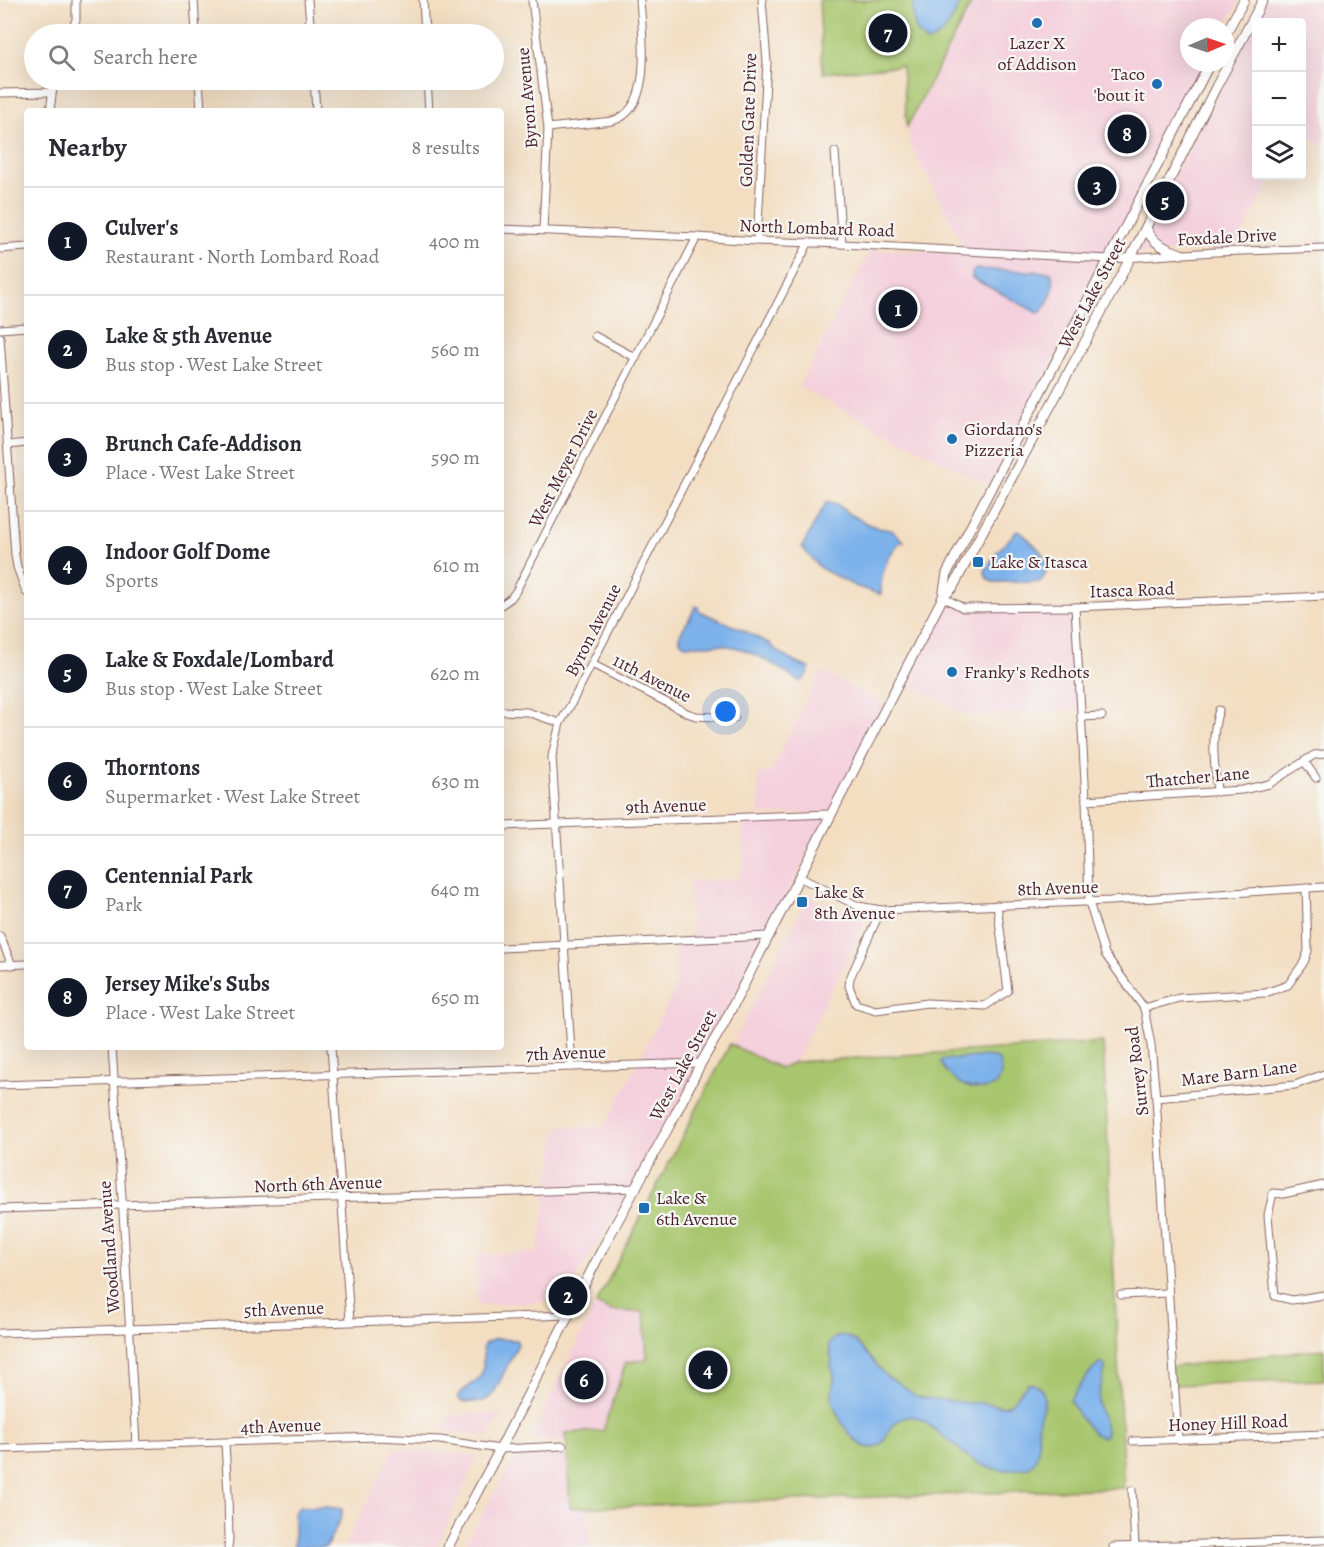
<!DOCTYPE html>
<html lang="en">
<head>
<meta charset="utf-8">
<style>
	:root { --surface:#fff; --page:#f2f2f3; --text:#2b2b33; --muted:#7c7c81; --line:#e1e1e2; --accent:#111827 }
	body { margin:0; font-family:Alegreya,serif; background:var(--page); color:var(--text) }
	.controls { position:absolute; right:18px; top:18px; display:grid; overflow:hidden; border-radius:6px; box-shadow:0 6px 24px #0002 }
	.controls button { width:54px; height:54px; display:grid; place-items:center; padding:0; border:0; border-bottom:2px solid var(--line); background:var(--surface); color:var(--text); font:30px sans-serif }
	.compass { position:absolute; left:1180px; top:18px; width:54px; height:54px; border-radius:50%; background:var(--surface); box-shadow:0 6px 24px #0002; rotate:88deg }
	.you { position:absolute; left:726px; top:712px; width:21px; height:21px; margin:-15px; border:4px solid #fff; border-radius:50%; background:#1a73e8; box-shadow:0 0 0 9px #1a73e833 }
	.badge { display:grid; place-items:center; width:39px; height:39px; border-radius:50%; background:var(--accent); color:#fff; font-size:20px; font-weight:700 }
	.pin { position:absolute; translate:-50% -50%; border:3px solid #fff; box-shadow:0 2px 6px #0006 }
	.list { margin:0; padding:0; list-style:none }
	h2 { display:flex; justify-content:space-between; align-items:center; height:78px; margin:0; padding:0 24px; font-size:26px }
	h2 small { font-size:20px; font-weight:400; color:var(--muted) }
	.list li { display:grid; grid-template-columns:39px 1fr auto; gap:18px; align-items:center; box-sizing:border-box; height:108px; padding:0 24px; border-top:2px solid var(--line) }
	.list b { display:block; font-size:22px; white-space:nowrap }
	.list p { margin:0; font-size:20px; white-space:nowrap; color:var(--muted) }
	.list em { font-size:20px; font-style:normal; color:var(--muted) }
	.icon { flex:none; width:33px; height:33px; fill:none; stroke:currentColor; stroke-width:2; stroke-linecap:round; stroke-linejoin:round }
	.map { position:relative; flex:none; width:1324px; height:1547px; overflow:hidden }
	.search { position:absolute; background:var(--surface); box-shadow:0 6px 24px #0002; left:24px; top:24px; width:480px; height:66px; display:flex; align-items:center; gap:15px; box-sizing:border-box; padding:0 21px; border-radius:33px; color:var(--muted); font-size:22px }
	.panel { position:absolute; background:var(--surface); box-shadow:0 6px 24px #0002; left:24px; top:108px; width:480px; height:942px; border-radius:6px }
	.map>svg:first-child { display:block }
	.built { fill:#f4cfdc }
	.green { fill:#a8c66e; stroke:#79724c; stroke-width:1.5 }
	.water { fill:#7db2eb; stroke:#64688b; stroke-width:1.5 }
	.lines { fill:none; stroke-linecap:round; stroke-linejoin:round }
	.minor-casing { stroke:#856260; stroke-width:9 }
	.major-casing { stroke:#856260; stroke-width:11 }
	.minor { stroke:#fff; stroke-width:7 }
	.major { stroke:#fff; stroke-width:9 }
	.poi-dot { fill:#1f6fb2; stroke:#f6f6f2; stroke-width:2 }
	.labels { text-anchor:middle; stroke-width:4.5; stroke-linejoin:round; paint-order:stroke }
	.poi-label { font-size:18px; fill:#4a1f2b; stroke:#f6f6f2; text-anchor:start }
	.street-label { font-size:18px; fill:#4a1f2b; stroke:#f6f6f2 }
</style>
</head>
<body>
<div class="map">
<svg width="1324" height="1547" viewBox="0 0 1324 1547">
	<rect width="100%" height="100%" fill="#f6f6f2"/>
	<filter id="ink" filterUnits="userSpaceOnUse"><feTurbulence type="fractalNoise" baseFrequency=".0167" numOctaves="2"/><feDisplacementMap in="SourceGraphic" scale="12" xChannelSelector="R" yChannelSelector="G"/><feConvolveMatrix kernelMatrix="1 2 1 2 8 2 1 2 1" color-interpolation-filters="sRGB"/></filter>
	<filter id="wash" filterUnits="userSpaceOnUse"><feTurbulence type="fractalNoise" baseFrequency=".008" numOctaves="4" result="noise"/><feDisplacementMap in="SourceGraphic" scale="24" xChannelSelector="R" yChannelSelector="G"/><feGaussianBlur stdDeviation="1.35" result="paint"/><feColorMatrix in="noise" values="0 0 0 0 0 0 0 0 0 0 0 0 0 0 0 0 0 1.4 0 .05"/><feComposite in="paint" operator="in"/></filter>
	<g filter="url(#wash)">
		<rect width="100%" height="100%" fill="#f3dec2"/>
		<g class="built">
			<path d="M974 0H1240L1225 27H1189V63H1208L989 485 799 387 871 249 967 253 910 144 909 127Z"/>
			<path d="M1266 0H1324V142L1319 144 1302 134V22H1256V176H1274L1234 249 1134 254Z"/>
			<path d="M944 599 963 609H1073L1079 709 971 716 903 681Z"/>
			<path d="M822 671 885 705 831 812 759 815 758 773H770Z"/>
			<path d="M828 816 635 1186 560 1301 477 1305 476 1255 538 1252 557 1128 605 1126 676 987 674 940 692 938 689 881 739 879 744 864 742 819Z"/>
			<path d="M808 896 850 916 867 918 795 1062 780 1068 732 1045Z"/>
			<path d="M596 1304 611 1311 644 1312 647 1360 626 1362 603 1431 566 1433V1442L532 1439 531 1437Z"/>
			<path d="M501 1413 488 1436 442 1430 451 1415Z"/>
			<path d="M394 1449 470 1455 477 1458 437 1547H344Z"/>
			<path d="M567 1449 570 1507H588L590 1547H463L514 1460Z"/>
		</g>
		<g class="green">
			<path d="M819 0H973L907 127 902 66 823 73Z"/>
			<path d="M1103 1042 1124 1488 570 1508 566 1433 603 1431 626 1362 647 1360 644 1312 611 1311 596 1304 730 1044 780 1068 795 1062Z"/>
			<path d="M1324 1349V1380L1172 1385 1171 1367Z"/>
		</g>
		<g class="water">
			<path d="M913 0H961C954 17 946 37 927 42 912 32 913 16 913 0Z"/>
			<path d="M976 269 1050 272C1059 287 1049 300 1041 312L1038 313 972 278V273Z"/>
			<path d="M827 501 837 504 849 514 868 524 878 528 891 530 903 540 904 542H900C886 557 880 573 881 594H878L855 586 820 568 802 547Z"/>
			<path d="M1018 530C1033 543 1059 562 1040 582H992L986 577 985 571 996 553Z"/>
			<path d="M695 606 698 607 699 611 743 630 767 643 770 642V645C780 654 798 665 810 668L804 679 801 681 797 680C778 667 753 650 729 646 714 643 700 646 685 645L681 642 679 637C683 626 692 618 695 606Z"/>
			<path d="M988 1056 999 1060C1002 1068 1002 1078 996 1085 974 1096 951 1082 941 1063L942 1060Z"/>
			<path d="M842 1335 847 1337 856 1342 887 1377 899 1383 914 1395 923 1398 971 1403H983L1003 1406 1010 1404 1028 1383 1034 1384C1040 1387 1044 1391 1044 1398 1045 1405 1040 1413 1039 1420 1037 1432 1040 1445 1037 1456 1035 1463 1031 1467 1025 1468 978 1478 965 1451 933 1428 928 1425 923 1420 918 1418 907 1414 895 1421 890 1429 885 1436 885 1444 877 1447 856 1454 834 1414 832 1397 831 1390 835 1382 834 1375 834 1368 832 1373 831 1366 830 1359 834 1365 831 1357 830 1352 829 1350 829 1344L834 1338Z"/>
			<path d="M495 1339 516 1340 518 1344 494 1393C486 1404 473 1403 461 1401L458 1398V1395C464 1388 477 1383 481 1375 486 1365 481 1354 484 1344Z"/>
			<path d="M1101 1362 1105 1365V1369C1103 1380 1098 1392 1098 1403 1099 1415 1109 1423 1105 1436L1102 1437 1094 1434 1079 1416 1070 1401C1073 1393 1094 1366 1101 1362Z"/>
			<path d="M300 1507H326L342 1509V1516L326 1547H294V1514L296 1510Z"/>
		</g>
	</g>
	<g filter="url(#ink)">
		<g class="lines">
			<g class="minor-casing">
				<g id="minor">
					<path d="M194 0 196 34"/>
					<path d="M308 0 311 34"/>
					<path d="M423 0 425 34"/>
					<path d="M532 0 548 128 543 230"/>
					<path d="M70 34 76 20V0"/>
					<path d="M199 80 201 111"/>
					<path d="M314 80 316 111"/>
					<path d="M427 80 429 111"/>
					<path d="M0 93 51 92"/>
					<path d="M50 111 54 80"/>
					<path d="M548 128C563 126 579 125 594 123 600 122 607 122 612 121 655 110 642 33 640 0"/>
					<path d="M835 152 842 244"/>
					<path d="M501 229 697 237 757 241 842 244 1109 259 1215 252 1324 248"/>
					<path d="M757 241 767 62 762 0"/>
					<path d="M0 249 27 247"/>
					<path d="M0 329 27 327"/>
					<path d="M595 336 636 358"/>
					<path d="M0 337 15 555 17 567 26 592"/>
					<path d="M8 445 27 443"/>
					<path d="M943 597 963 608 1075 607 1324 596"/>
					<path d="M501 605 511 598 516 591 697 237"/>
					<path d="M1075 607 1086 800 1089 902 1105 954 1144 1008 1151 1045 1156 1098 1178 1439"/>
					<path d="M592 664 687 713 696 716 735 718"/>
					<path d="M501 711 527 712 560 723"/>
					<path d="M1081 717 1102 716"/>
					<path d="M1304 761 1316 778"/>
					<path d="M1217 792C1215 765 1210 737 1219 710"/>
					<path d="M1086 800 1242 790 1269 784 1314 755 1324 754"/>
					<path d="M501 826 832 814"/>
					<path d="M799 877 858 906 881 910 1110 901 1324 887"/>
					<path d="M881 910 850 978 849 986 856 1004 876 1010 927 1003 985 1006 1008 991 997 905"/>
					<path d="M0 936 12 965"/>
					<path d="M501 948 769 936"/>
					<path d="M0 965 27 964"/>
					<path d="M1144 1008 1179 998 1265 993 1288 985 1304 962 1308 951 1306 888"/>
					<path d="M112 1047 124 1228 136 1445"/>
					<path d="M331 1047 350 1321"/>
					<path d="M572 1067 552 756 560 723 570 706 809 242"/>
					<path d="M0 1085 701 1063"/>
					<path d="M1156 1098 1295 1085 1324 1074"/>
					<path d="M1324 1185 1283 1194 1273 1193 1268 1215 1275 1296 1292 1300 1324 1295"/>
					<path d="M0 1209 637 1188"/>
					<path d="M1121 1295 1168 1293"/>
					<path d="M0 1333 569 1315"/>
					<path d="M1133 1441 1324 1434"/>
					<path d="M225 1443 228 1494 229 1539 228 1547"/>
					<path d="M0 1449 377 1437 440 1440 500 1449 563 1446"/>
					<path d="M1132 1490 1135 1547"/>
					<path d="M1113 1547 1324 1540"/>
				</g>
			</g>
			<g class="major-casing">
				<g id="major">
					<path d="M1225 35 1244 0"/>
					<path d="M1146 227C1152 244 1165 248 1181 254"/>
					<path d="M943 597 947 573 1210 63"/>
					<path d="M448 1547 500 1449 604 1246 675 1115 701 1063 722 1027 912 657 943 597 953 587 971 553 1131 257 1216 87 1263 0"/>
				</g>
			</g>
			<use href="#minor" class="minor"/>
			<use href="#major" class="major"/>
		</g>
	</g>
	<g class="poi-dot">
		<circle cx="1037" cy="23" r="6"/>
		<circle cx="1157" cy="84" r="6"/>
		<circle cx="952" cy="439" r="6"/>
		<rect x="972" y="556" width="12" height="12" rx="3"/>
		<circle cx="952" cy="672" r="6"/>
		<rect x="796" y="896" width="12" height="12" rx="3"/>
		<rect x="638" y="1202" width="12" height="12" rx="3"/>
	</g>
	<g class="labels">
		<g class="poi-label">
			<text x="1037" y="49" text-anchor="middle">Lazer X<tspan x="1037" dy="21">of Addison</tspan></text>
			<text x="1145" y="80" text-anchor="end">Taco<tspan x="1145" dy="21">'bout it</tspan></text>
			<text x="964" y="435">Giordano's<tspan x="964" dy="21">Pizzeria</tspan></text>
			<text x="990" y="568">Lake &amp; Itasca</text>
			<text x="964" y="678">Franky's Redhots</text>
			<text x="814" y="898">Lake &amp;<tspan x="814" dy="21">8th Avenue</tspan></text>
			<text x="656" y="1204">Lake &amp;<tspan x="656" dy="21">6th Avenue</tspan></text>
		</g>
		<g class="street-label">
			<text transform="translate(527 98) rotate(-95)" y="6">Byron Avenue</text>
			<text transform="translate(748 120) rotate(-88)" y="6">Golden Gate Drive</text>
			<text transform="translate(817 228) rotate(2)" y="6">North Lombard Road</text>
			<text transform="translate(1227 237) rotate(-3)" y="6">Foxdale Drive</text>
			<text transform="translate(1092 293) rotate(-62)" y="6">West Lake Street</text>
			<text transform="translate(563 468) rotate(-63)" y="6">West Meyer Drive</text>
			<text transform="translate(1132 590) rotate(-2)" y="6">Itasca Road</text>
			<text transform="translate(593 630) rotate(-63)" y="6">Byron Avenue</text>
			<text transform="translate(652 678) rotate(27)" y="6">11th Avenue</text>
			<text transform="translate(1198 777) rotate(-5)" y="6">Thatcher Lane</text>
			<text transform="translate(666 806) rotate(-2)" y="6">9th Avenue</text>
			<text transform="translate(1058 888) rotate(-2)" y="6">8th Avenue</text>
			<text transform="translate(566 1053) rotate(-2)" y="6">7th Avenue</text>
			<text transform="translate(683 1065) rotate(-62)" y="6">West Lake Street</text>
			<text transform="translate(1137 1071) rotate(-97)" y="6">Surrey Road</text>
			<text transform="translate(1239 1073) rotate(-7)" y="6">Mare Barn Lane</text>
			<text transform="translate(318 1184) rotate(-2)" y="6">North 6th Avenue</text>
			<text transform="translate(109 1247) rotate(-94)" y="6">Woodland Avenue</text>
			<text transform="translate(284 1309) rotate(-2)" y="6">5th Avenue</text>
			<text transform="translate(1228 1423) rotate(-2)" y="6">Honey Hill Road</text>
			<text transform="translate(281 1426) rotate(-2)" y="6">4th Avenue</text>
		</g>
	</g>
</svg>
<div class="controls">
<button>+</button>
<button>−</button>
<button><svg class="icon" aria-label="layers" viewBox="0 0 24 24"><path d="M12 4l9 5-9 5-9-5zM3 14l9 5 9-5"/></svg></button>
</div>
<svg class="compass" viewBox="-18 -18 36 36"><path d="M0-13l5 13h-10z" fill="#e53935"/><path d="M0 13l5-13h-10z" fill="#7c7c81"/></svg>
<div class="you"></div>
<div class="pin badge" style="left:898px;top:309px">1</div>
<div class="pin badge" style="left:568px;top:1296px">2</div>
<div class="pin badge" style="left:1097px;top:186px">3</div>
<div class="pin badge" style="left:708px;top:1370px">4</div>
<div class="pin badge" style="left:1165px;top:201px">5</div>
<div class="pin badge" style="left:584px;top:1380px">6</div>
<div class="pin badge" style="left:888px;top:33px">7</div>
<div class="pin badge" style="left:1127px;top:134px">8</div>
<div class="search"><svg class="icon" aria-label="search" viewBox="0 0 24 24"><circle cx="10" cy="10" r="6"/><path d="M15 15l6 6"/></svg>Search here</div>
<section class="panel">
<h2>Nearby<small>8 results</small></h2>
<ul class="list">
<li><span class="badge">1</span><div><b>Culver's</b><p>Restaurant · North Lombard Road</p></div><em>400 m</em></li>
<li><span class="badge">2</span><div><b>Lake &amp; 5th Avenue</b><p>Bus stop · West Lake Street</p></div><em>560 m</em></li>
<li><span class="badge">3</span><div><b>Brunch Cafe-Addison</b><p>Place · West Lake Street</p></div><em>590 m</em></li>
<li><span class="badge">4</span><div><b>Indoor Golf Dome</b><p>Sports</p></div><em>610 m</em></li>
<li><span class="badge">5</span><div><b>Lake &amp; Foxdale/Lombard</b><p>Bus stop · West Lake Street</p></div><em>620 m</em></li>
<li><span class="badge">6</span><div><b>Thorntons</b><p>Supermarket · West Lake Street</p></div><em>630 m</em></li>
<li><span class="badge">7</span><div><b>Centennial Park</b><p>Park</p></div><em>640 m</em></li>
<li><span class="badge">8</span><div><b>Jersey Mike's Subs</b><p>Place · West Lake Street</p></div><em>650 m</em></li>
</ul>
</section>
</div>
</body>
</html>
